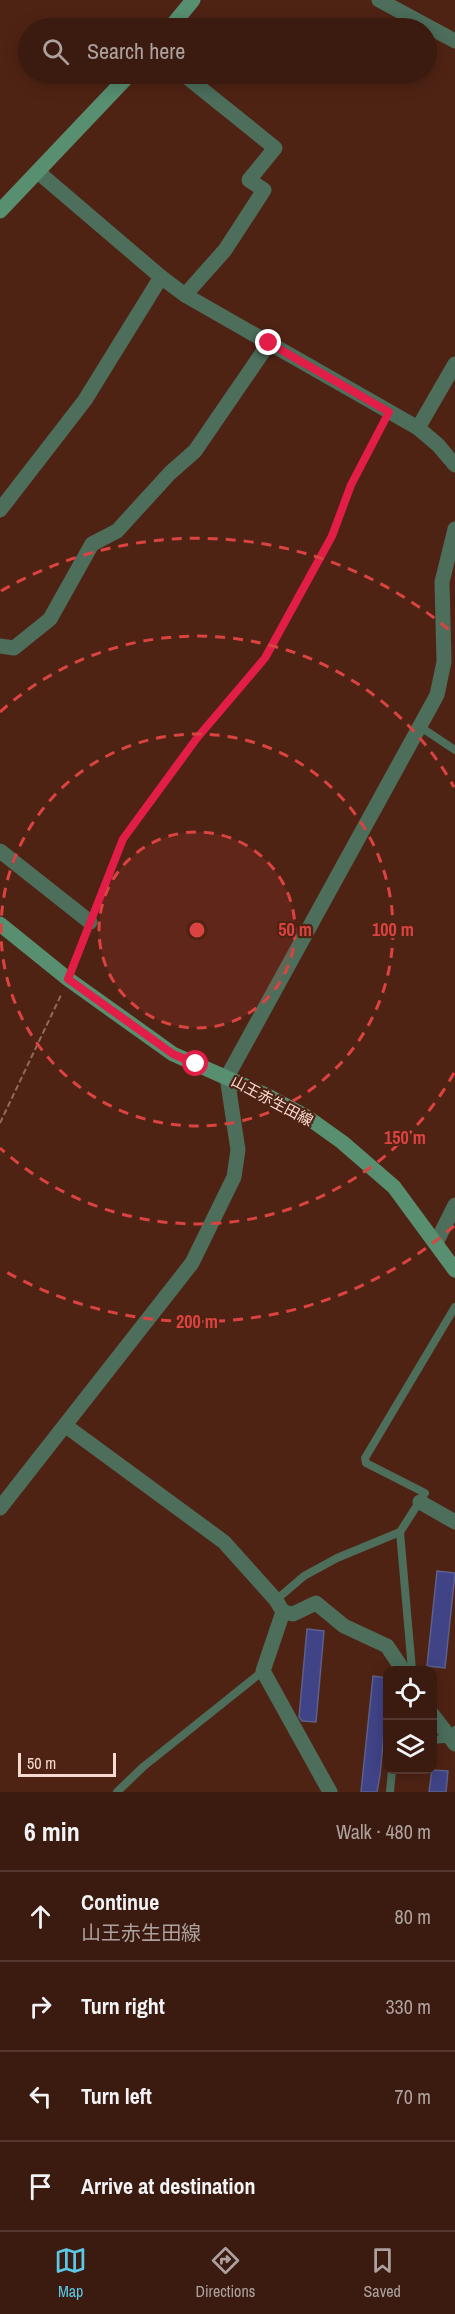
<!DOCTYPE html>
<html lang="en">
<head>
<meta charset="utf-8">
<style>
	:root { --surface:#3b1a0f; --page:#422318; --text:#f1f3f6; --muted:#aca19e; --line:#54382f; --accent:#5bc8e6 }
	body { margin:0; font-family:"Archivo Narrow","Noto Sans JP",sans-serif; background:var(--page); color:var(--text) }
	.controls { position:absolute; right:18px; bottom:18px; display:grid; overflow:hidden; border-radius:12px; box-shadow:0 3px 15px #0003 }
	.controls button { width:54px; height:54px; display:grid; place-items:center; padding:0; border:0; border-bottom:2px solid var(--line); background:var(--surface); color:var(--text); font:30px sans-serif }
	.scale { position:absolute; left:18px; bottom:15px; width:98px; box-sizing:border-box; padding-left:6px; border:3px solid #f7d9d0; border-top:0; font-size:16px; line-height:21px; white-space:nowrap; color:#f7d9d0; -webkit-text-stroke:4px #4f2314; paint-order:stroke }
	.stop { position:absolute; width:18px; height:18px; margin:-14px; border:4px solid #e11d48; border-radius:50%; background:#fff }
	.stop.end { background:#e11d48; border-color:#fff; box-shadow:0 2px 6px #0008 }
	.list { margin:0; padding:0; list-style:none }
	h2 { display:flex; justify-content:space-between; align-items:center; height:78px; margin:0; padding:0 24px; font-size:26px }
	h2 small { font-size:20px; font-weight:400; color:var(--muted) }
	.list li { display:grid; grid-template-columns:39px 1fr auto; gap:18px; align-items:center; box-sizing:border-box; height:90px; padding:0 24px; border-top:2px solid var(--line) }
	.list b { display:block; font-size:22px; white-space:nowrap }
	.list p { margin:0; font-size:20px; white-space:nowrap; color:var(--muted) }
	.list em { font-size:20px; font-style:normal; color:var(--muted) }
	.icon { flex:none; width:33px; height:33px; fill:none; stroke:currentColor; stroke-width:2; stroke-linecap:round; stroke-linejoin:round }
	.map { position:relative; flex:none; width:455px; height:1792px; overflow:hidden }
	.search { position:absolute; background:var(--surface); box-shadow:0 3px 15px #0003; left:18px; right:18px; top:18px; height:66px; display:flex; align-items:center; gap:15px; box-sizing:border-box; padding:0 21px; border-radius:33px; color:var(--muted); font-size:22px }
	.sheet { height:438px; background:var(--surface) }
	nav { display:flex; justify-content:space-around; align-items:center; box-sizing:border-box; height:84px; border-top:2px solid var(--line); background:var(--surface); font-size:16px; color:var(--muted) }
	nav a { display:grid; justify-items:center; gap:3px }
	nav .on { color:var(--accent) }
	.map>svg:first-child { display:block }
	.building { fill:#404386; stroke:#5b608c; stroke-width:1.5 }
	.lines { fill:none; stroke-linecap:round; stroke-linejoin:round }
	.path { stroke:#916a5d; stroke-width:2; stroke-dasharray:6 3; stroke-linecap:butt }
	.lane { stroke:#4c6e5b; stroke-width:8 }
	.street { stroke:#4c6e5b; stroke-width:15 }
	.secondary { stroke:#588f71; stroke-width:15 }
	.route { stroke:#e11d48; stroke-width:8 }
	.ring { fill:none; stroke:#db4341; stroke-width:3; stroke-dasharray:10 8 }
	.labels { text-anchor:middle; stroke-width:4.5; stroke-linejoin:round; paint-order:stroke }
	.street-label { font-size:15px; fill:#f7d9d0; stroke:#4f2314 }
	.centre { fill:#db4341; stroke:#4f2314; stroke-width:3 }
	.ring-label { font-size:18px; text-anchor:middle; font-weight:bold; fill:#db4341; stroke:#4f2314; stroke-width:4.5; stroke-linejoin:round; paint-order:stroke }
</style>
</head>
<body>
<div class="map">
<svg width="455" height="1792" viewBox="0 0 455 1792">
	<rect width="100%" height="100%" fill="#4f2314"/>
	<g class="building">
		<path d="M437 1571 455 1573 445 1668 427 1666Z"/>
		<path d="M307 1629 324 1631 316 1722 302 1721 299 1717Z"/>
		<path d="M373 1676 387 1678V1700L380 1775 377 1792H361Z"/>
		<path d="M432 1770 448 1771 446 1792H429Z"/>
	</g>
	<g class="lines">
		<g class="path">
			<path d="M95 910 123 839 197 738 265 658 332 536 351 485 384 423"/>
			<path d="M73 966 86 935"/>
			<path d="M0 1123 62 993"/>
		</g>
		<g class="lane">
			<path d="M419 726 455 750"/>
			<path d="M400 1532 412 1670"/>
			<path d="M276 1600 304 1576 337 1558 400 1532 425 1493 366 1463 365 1458 455 1307"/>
			<path d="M432 1740 444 1739 455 1730"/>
			<path d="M117 1792 143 1767 263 1671"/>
			<path d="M390 1792 392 1770"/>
		</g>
		<g class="street">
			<path d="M379 0 455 41"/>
			<path d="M183 74 275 148 249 180 264 190 225 250 185 295"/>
			<path d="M38 172 161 277 185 295 418 428 438 445 455 465"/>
			<path d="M418 428 455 364"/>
			<path d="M0 510 85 400 161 277"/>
			<path d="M0 646 14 648 50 619 92 544 117 531 170 473 195 451 269 343"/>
			<path d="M0 851 90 922"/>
			<path d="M436 1243 455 1205"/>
			<path d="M66 1426 224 1542 276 1600 283 1612 263 1671 330 1792"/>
			<path d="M420 1502 455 1522"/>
			<path d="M0 1508 192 1263 234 1177 238 1150 227 1077 437 695 444 662 442 582 455 529"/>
			<path d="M283 1612 293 1614 316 1603 344 1626 387 1646 403 1670"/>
			<path d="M432 1714 455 1744"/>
		</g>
		<g class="secondary">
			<path d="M170 28 193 0"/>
			<path d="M0 211 130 74"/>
			<path d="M0 924 68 979 173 1054 268 1096 307 1117 342 1142 394 1187 455 1270"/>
		</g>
	</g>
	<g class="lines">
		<path class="route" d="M196 1064 173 1054 68 979 123 839 197 738 265 658 332 536 351 485 389 412 269 343"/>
	</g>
	<circle cx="197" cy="930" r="98" fill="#db4341" fill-opacity=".12"/>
	<g class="ring">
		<circle cx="197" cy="930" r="98"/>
		<circle cx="197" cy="930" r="196"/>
		<path d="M454 1073A294 294 0 0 1 0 1148M0 712A294 294 0 0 1 454 787"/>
		<path d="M454 1226A392 392 0 0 1 1 1269M1 591A392 392 0 0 1 454 634"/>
	</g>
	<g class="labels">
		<g class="street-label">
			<text transform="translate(272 1101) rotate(28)" y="5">山王赤生田線</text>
		</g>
	</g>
	<circle cx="197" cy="930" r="9" class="centre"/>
	<g class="ring-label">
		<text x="295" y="936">50 m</text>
		<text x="393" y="936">100 m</text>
		<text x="405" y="1144">150 m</text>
		<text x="197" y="1328">200 m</text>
	</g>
</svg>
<div class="controls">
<button><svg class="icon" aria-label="locate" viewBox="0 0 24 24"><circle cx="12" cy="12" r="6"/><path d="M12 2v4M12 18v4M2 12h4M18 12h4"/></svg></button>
<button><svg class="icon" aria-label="layers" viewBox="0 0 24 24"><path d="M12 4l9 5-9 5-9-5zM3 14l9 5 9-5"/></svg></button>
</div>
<div class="scale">50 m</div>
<div class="stop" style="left:196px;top:1064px"></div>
<div class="stop end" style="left:269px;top:343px"></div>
<div class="search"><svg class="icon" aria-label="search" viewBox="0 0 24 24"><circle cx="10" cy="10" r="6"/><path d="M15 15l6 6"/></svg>Search here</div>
</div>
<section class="sheet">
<h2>6 min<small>Walk · 480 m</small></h2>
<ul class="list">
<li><svg class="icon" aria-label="ahead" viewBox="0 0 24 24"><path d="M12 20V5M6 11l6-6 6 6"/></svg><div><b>Continue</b><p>山王赤生田線</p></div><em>80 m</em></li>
<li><svg class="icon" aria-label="right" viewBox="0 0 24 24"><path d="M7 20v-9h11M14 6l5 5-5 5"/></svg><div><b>Turn right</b></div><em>330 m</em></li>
<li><svg class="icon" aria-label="left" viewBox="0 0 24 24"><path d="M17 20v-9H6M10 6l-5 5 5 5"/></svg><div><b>Turn left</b></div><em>70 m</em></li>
<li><svg class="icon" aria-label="arrive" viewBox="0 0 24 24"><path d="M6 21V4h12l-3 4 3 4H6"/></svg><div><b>Arrive at destination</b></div></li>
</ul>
</section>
<nav>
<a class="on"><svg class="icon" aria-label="map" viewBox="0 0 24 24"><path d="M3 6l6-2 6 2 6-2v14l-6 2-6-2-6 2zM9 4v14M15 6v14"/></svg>Map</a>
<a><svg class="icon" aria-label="directions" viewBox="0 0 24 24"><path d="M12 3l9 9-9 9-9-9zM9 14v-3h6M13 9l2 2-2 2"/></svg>Directions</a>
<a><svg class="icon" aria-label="saved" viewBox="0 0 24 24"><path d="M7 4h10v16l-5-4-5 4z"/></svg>Saved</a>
</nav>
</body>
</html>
